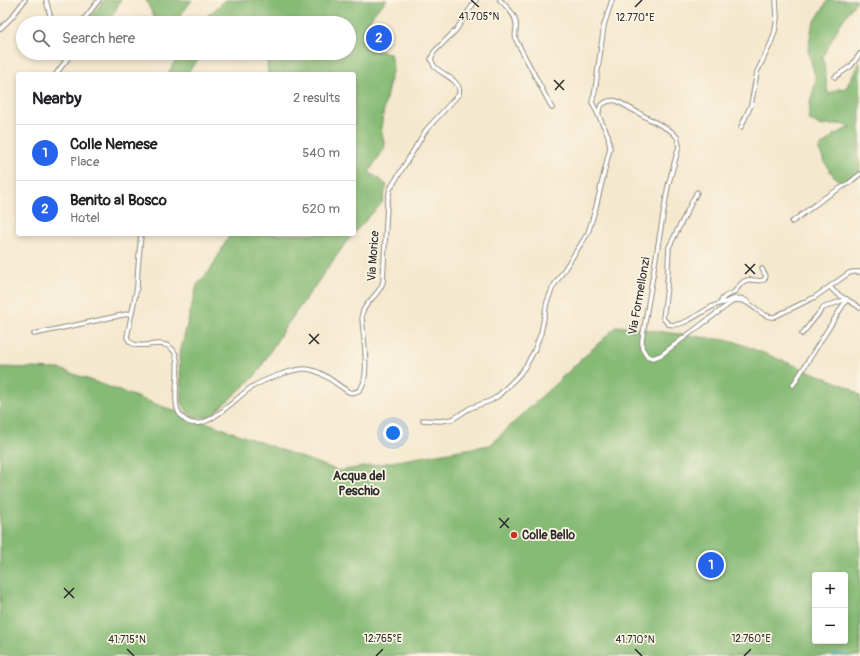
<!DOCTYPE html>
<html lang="en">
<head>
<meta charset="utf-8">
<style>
	:root { --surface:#fff; --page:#f2f2f2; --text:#202124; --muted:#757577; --line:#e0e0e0; --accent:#2563eb }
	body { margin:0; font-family:Pangolin,sans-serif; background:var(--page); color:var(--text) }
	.controls { position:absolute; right:12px; bottom:12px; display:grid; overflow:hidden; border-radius:4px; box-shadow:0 2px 6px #0003 }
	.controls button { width:36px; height:36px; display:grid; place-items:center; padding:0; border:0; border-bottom:1px solid var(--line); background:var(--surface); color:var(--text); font:20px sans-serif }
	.you { position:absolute; left:393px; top:433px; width:14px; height:14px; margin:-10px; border:3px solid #fff; border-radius:50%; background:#1a73e8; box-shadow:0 0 0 6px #1a73e833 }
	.badge { display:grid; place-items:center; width:26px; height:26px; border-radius:50%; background:var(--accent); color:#fff; font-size:13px; font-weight:700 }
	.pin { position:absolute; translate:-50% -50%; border:2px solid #fff; box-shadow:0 1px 4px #0006 }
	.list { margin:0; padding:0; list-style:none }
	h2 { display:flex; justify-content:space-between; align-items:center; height:52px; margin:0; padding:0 16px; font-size:17px }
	h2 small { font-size:13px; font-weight:400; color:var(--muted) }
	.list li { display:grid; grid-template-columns:26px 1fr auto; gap:12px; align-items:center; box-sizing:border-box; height:56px; padding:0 16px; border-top:1px solid var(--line) }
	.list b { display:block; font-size:15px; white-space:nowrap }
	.list p { margin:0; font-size:13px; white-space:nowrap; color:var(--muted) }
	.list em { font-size:13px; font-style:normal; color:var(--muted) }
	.icon { flex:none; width:22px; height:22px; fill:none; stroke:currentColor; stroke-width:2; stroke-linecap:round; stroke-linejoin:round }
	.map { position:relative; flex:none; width:860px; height:656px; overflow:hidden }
	.search { position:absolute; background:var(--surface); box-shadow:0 2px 6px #0003; left:16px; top:16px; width:340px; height:44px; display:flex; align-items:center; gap:10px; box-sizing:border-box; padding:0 14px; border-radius:22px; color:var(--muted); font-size:15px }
	.panel { position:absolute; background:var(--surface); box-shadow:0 2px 6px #0003; left:16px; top:72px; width:340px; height:164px; border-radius:4px }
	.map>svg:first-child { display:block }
	.forest { fill:#86ba75; stroke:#587250; fill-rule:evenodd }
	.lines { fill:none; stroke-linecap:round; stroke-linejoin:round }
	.stream { stroke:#44aac4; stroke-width:1.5 }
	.street-casing { stroke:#908a7c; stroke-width:5.5 }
	.street { stroke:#fff; stroke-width:3.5 }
	.ticks { fill:none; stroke:#2b2b2b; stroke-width:1.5 }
	.poi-dot { fill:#c8321e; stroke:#fcf5e5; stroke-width:1.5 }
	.labels { text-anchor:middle; stroke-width:3.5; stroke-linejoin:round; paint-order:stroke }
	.street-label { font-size:12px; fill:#2b2b2b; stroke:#fcf5e5 }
	.poi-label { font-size:12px; font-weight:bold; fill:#2b2b2b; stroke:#fcf5e5; text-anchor:start }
	.neighbourhood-label { font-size:13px; font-weight:bold; fill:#2b2b2b; stroke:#fcf5e5 }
	.ticks-label { font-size:10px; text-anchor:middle; fill:#2b2b2b; stroke:#fcf5e5; stroke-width:3.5; stroke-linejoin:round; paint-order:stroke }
</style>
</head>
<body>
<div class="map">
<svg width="860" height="656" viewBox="0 0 860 656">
	<rect width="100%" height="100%" fill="#fcf5e5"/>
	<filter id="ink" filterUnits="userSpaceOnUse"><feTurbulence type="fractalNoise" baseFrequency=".025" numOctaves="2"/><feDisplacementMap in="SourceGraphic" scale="8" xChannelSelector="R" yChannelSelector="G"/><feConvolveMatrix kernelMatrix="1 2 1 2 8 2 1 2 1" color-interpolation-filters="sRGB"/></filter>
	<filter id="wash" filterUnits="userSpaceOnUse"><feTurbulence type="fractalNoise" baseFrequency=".012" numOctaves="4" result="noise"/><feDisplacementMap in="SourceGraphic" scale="16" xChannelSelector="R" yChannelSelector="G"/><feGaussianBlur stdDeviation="0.9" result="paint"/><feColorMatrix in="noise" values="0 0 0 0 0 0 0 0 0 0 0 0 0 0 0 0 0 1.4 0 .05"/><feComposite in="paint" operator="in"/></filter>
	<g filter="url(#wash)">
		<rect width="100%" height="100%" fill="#f4e8ce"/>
		<g class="forest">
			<path d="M104 0H121L111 18 105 23H85Z"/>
			<path d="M146 0H192L175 23H155L154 17Z"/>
			<path d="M226 0H387C372 14 367 21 362 40L371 50 390 53 393 67 385 103 381 128 385 147 369 172 387 185 382 203 354 233V74H268C267 68 266 57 271 53H349V23H199Z"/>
			<path d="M828 0H857L839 26 823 56 828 94 838 89 846 88 860 61V147L857 156 860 164V170L842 184 830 172 818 149 834 135 850 127 841 124 821 126 808 119 810 103 816 80 808 50 812 26Z"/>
			<path d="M179 53H204L190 69 189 74H168Z"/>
			<path d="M230 234H353L348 240 284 329 256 375 210 417H197L188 413 182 403 179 357 197 285 211 269Z"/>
			<path d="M617 326 733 341 849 387 860 396V656H0V367L60 369 339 471 490 445ZM815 575H845V641H815Z"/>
		</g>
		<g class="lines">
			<path class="stream" d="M833 656C838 652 843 654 849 656"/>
		</g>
	</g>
	<g filter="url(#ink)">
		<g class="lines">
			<g class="street-casing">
				<g id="street">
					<path d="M46 0 52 23"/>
					<path d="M500 0C506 6 516 15 516 24 517 30 514 34 516 40L552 108"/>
					<path d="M81 23 99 0"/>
					<path d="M0 29 11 18 25 0"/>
					<path d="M63 53 66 61"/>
					<path d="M56 74 68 58 70 53"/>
					<path d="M835 77 851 66 860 54"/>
					<path d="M599 116C597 105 607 99 617 101L671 131 677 137 679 146 668 186 642 340V348L647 356 653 358 661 355 733 301C750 296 759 318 774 317L815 297 849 273 853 272H860"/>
					<path d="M741 127 751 105 757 72 771 43 775 31 777 18 776 0"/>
					<path d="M697 192 669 247 667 287 663 318 668 324C686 329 705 306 722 303"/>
					<path d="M792 222 824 198 849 183 860 174"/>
					<path d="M141 234 138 267 137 287 127 337C135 357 164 332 175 353 182 368 171 398 179 413 198 444 234 398 252 387 261 381 292 369 303 369 320 368 335 384 349 392 377 399 361 329 362 314 365 301 379 296 383 282L387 204 390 189 426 130 459 94C462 80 442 75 434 66L431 59 434 52 456 30 476 0"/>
					<path d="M830 287C837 297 851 300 860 308"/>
					<path d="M748 302C739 295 732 299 723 303L721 301C724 295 729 295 734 292 739 288 740 281 748 280 754 279 758 282 764 280L766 276 762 269"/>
					<path d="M34 334 132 313"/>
					<path d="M802 334 823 308 846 299"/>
					<path d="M793 385 847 299"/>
					<path d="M423 420 440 421 453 419 470 408 490 401 498 396 519 375 527 364 534 351 541 333 547 302 553 287 588 233 596 207 610 148 608 135 592 102 595 91 604 25 612 0"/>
				</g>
			</g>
			<use href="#street" class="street"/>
		</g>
	</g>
	<path class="ticks" d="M471 0 479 7M635 7 642 0M554 80 564 90M555 90 564 80M745 264 755 274M745 274 755 264M309 334 319 344M309 344 319 334M499 518 509 528M500 528 509 518M64 588 74 598M64 598 74 588M127 649 134 656M635 649 642 656M376 656 383 649M744 656 751 649"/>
	<circle class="poi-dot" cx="514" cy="535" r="4"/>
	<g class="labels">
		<g class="street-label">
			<text transform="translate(373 256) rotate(-86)" y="4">Via Morice</text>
			<text transform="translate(639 296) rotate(-80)" y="4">Via Formellonzi</text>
		</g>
		<g class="poi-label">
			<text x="522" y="539">Colle Bello</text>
		</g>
		<g class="neighbourhood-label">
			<text x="359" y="480">Acqua del<tspan x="359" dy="15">Peschio</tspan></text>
		</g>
	</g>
	<g class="ticks-label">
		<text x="479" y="20">41.705°N</text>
		<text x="635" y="21">12.770°E</text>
		<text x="383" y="642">12.765°E</text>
		<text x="751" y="642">12.760°E</text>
		<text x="127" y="643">41.715°N</text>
		<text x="635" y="643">41.710°N</text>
	</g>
</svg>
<div class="controls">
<button>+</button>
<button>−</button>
</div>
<div class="you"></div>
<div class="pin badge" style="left:711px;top:565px">1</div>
<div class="pin badge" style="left:379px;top:38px">2</div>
<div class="search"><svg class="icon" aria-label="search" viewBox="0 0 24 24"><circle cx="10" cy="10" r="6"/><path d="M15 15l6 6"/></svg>Search here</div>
<section class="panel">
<h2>Nearby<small>2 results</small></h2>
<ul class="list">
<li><span class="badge">1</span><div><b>Colle Nemese</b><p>Place</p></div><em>540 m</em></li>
<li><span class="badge">2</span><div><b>Benito al Bosco</b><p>Hotel</p></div><em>620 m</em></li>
</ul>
</section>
</div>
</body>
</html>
